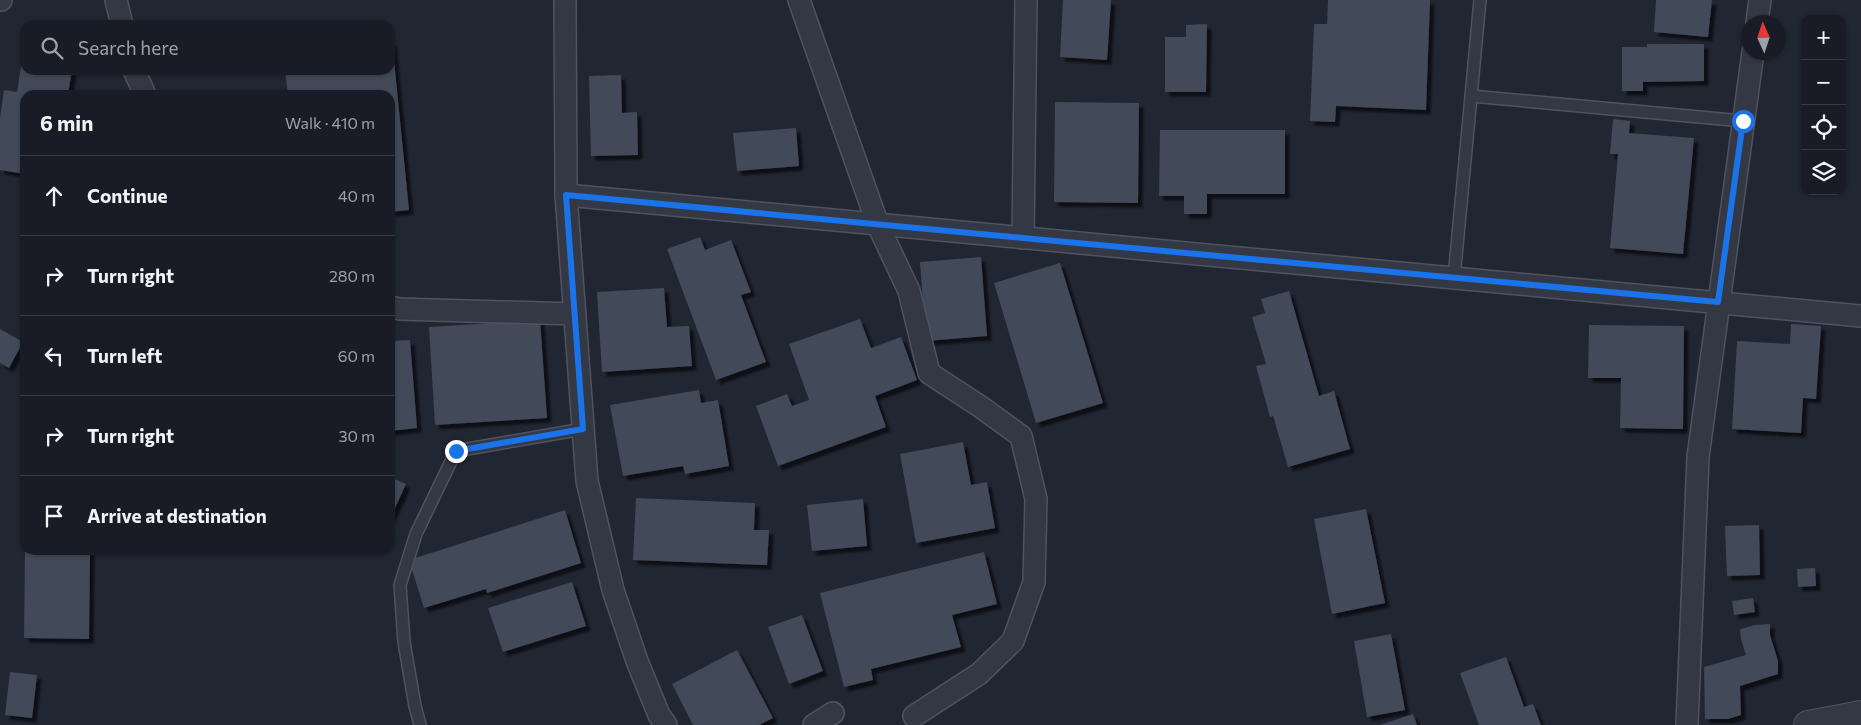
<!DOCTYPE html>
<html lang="en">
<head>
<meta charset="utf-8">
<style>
	:root { --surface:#191c26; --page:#22252e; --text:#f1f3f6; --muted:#9fa1a7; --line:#373a43 }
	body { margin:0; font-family:Commissioner,sans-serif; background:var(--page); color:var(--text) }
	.controls { position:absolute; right:15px; top:15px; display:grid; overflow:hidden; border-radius:10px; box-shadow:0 1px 4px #0004 }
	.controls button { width:45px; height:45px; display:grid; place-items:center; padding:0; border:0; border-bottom:1px solid var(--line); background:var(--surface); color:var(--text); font:25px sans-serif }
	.compass { position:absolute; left:1741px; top:15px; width:45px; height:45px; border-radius:50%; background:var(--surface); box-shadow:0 1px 4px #0004; rotate:357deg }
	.stop { position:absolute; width:15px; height:15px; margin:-11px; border:4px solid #1a73e8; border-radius:50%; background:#fff }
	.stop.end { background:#1a73e8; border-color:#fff; box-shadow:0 1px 5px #0008 }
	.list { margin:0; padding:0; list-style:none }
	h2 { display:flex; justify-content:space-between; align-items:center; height:65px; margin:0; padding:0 20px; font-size:21px }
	h2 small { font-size:16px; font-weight:400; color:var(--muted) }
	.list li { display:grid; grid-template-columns:32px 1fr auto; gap:15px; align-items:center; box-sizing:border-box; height:80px; padding:0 20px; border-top:1px solid var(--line) }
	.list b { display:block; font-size:19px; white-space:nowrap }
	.list em { font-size:16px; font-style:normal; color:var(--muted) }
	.icon { flex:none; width:28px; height:28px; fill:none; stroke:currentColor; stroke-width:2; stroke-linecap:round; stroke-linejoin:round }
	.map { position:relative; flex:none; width:1861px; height:725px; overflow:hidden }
	.search { position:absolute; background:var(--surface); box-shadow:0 1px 4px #0004; left:20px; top:20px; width:375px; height:55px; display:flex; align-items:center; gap:12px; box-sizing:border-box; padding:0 18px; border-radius:15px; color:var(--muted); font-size:19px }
	.panel { position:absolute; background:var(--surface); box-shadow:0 1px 4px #0004; left:20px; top:90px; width:375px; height:465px; border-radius:15px }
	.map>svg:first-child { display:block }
	.building { fill:#424858; filter:url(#shadow) }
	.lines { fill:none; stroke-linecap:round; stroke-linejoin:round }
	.service-casing { stroke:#4f535f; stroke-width:14 }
	.minor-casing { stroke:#4f535f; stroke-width:24 }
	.tertiary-casing { stroke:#4f535f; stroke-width:30 }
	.service { stroke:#343844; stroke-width:11 }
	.minor { stroke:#343844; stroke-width:21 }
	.tertiary { stroke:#343844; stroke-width:28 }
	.route { stroke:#1a73e8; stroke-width:6 }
</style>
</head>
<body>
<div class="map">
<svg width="1861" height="725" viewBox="0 0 1861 725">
	<defs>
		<filter id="shadow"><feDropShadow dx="4.5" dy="4.5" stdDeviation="1" flood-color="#0009"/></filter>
	</defs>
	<rect width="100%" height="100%" fill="#212633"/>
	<g class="building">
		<path d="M1063 0H1111L1107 60 1060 57Z"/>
		<path d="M1328 0H1430L1426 110 1336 106 1335 122 1310 121 1314 24H1327Z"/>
		<path d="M1656 0H1712L1708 37 1654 32Z"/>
		<path d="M1207 24 1206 92H1165V37H1186V25Z"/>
		<path d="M390 41H392L409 210 390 212V95H288L285 70H390Z"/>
		<path d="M1647 44H1704V81L1643 82V91H1622V47H1647Z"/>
		<path d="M24 47 25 70H72L68 95H25V174L0 170V118L4 90 17 92Z"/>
		<path d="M621 75 622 113 637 112 638 155 591 156 589 76Z"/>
		<path d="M1055 102 1139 103 1138 203 1054 202Z"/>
		<path d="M1613 119 1630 121 1629 133 1694 138 1683 254 1610 248 1618 154H1610Z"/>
		<path d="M796 128 799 166 737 171 733 133Z"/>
		<path d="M1160 130H1285V194H1207V214H1184V196H1159Z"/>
		<path d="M700 237 705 250 731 240 751 292 741 295 766 362 716 380 667 249Z"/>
		<path d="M981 257 987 336 926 341 920 262Z"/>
		<path d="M1060 263 1103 403 1036 423 994 283Z"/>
		<path d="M664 288 667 327 689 326 692 366 602 372 597 292Z"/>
		<path d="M1289 291 1319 396 1334 391 1350 449 1288 467 1273 416 1270 417 1256 366 1266 364 1252 317 1265 313 1261 299Z"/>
		<path d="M860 319 871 348 901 337 917 380 875 396 886 427 778 466 756 406 787 394 792 406 809 400 789 344Z"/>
		<path d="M540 320 547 418 435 425 429 327Z"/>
		<path d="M1791 324 1821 326 1816 399 1803 398 1801 433 1732 429 1737 341 1790 344Z"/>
		<path d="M1589 325 1684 326 1683 429 1620 428 1621 378H1588Z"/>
		<path d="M0 329 23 342 9 368 0 363Z"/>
		<path d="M410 340 417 428 390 431V341Z"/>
		<path d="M699 390 701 403 718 400 729 466 685 474 683 466 623 476 610 405Z"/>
		<path d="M963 442 971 485 987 482 995 528 916 543 900 454Z"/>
		<path d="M390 477 406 484 390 519Z"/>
		<path d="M636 498 755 503 754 530H769L767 565 633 560Z"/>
		<path d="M863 499 867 546 812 551 807 505Z"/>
		<path d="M1366 509 1385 603 1332 614 1314 519Z"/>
		<path d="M565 510 581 563 487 593 486 589 424 608 409 560Z"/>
		<path d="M1759 525 1760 575 1727 576 1725 526Z"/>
		<path d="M32 550H90L89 639 24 638 25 552H32Z"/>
		<path d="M984 552 997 604 952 615 961 647 871 669 873 680 844 687 820 593Z"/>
		<path d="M1815 568 1816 586 1798 587 1797 569Z"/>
		<path d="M572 582 586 626 503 652 488 608Z"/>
		<path d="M1753 598 1755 612 1734 615 1732 601Z"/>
		<path d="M802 615 823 671 789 684 768 627Z"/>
		<path d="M1770 624V635L1778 661V674L1740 686 1741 715 1728 719H1705L1704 667 1746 655 1741 639 1740 629 1755 625Z"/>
		<path d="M1391 634 1405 710 1367 717 1354 641Z"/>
		<path d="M737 650 773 718 759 725H693L672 684Z"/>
		<path d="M1506 657 1524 707 1533 704 1541 725H1479L1460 673Z"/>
		<path d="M10 672 37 675 32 718 5 715Z"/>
		<path d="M1413 714 1417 725H1380Z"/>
	</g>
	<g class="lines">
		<g class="service-casing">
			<g id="service">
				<path d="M1471 96 1743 121"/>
				<path d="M1454 278 1480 0"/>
				<path d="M420 725 415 706 404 642 400 585 416 534 456 451 583 429"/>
			</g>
		</g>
		<g class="minor-casing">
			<g id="minor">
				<path d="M0 0H1"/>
				<path d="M116 0 122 25"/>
				<path d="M565 0 566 195 587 481 613 590 637 661 659 715 666 725"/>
				<path d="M799 0 878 225 909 291 929 373 981 407 1021 436 1036 499 1034 582 1013 641 979 674 914 716"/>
				<path d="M1757 22 1760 0"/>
				<path d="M134 70 145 95"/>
				<path d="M566 195 1861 316"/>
				<path d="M1023 238 1026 0"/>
				<path d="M390 307 400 309 575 314"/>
				<path d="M814 725 833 713"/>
				<path d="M1687 725 1698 457 1753 52"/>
			</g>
		</g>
		<g class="tertiary-casing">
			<path id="tertiary" d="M1808 725 1861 715"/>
		</g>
		<use href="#service" class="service"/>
		<use href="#minor" class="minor"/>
		<use href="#tertiary" class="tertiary"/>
	</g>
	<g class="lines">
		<path class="route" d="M456 451 583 429 566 195 1023 238 1718 302 1743 121"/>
	</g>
</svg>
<div class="controls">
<button>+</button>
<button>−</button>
<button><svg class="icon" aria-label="locate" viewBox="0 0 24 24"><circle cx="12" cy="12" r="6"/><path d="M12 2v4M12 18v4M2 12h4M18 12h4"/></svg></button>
<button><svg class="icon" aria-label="layers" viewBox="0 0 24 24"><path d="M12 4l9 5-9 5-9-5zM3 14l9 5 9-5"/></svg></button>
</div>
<svg class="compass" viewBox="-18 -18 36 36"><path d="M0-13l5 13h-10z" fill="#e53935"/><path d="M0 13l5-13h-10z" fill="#9fa1a7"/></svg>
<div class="stop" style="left:1743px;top:121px"></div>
<div class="stop end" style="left:456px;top:451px"></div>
<div class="search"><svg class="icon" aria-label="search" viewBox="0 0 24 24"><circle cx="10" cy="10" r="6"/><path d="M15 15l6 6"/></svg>Search here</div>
<section class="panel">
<h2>6 min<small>Walk · 410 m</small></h2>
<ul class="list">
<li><svg class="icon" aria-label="ahead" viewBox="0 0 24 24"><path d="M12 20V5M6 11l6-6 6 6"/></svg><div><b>Continue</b></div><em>40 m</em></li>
<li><svg class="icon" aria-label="right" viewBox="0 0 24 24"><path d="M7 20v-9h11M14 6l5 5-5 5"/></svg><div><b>Turn right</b></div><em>280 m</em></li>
<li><svg class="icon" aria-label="left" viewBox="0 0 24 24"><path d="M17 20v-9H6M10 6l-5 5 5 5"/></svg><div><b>Turn left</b></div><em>60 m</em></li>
<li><svg class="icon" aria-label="right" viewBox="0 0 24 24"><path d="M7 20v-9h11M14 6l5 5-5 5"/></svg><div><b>Turn right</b></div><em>30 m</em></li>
<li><svg class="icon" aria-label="arrive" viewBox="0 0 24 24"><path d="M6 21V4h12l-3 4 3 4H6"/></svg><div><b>Arrive at destination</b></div></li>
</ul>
</section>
</div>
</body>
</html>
